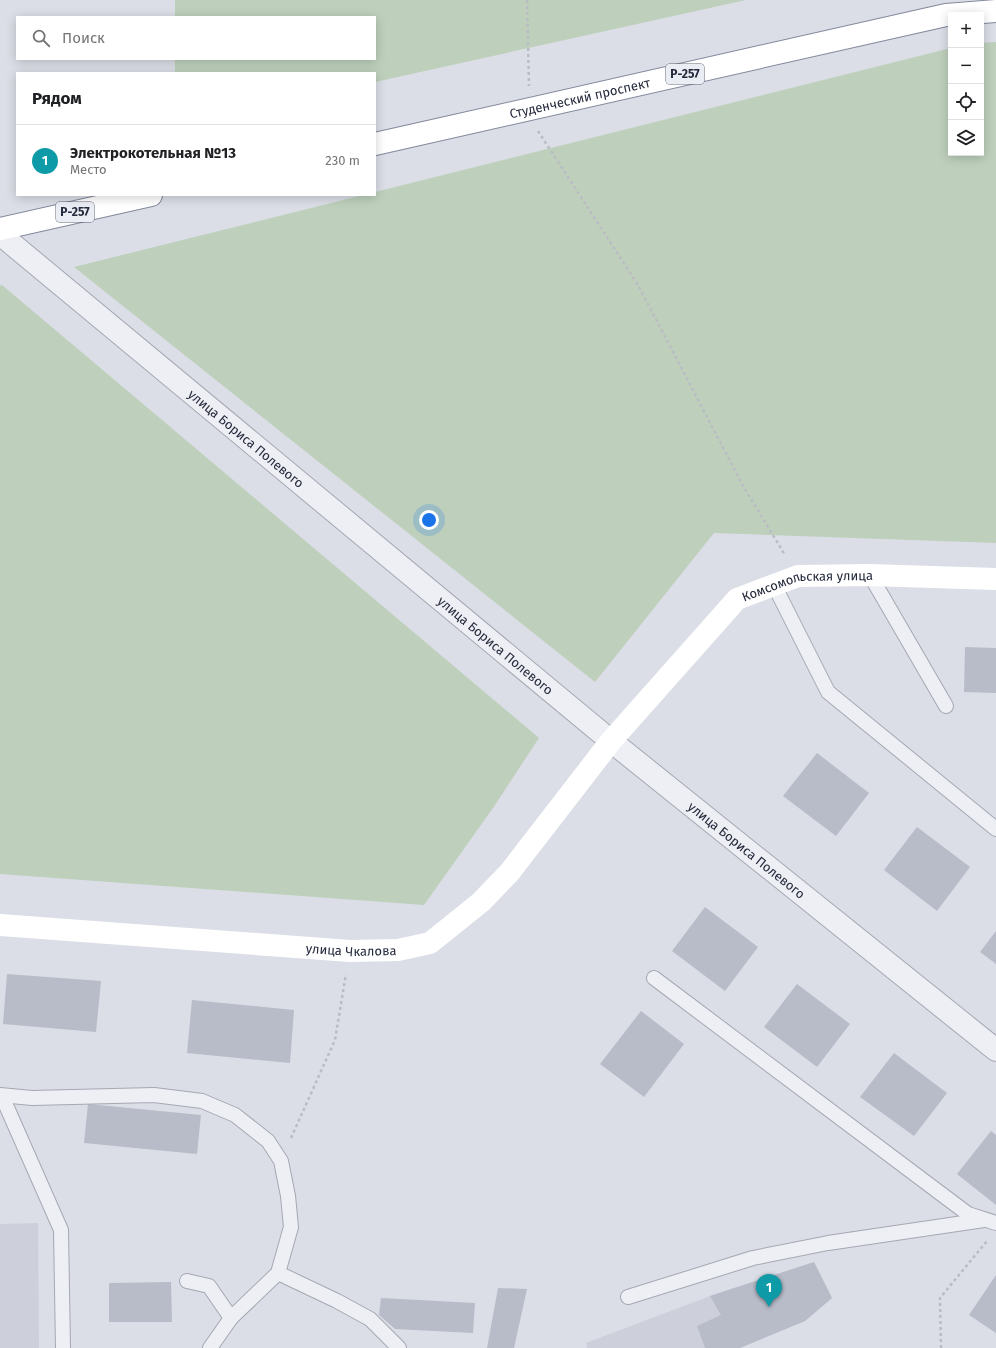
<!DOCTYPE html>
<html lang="ru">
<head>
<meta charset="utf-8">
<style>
	:root { --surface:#fff; --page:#f2f2f2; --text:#202124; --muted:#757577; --line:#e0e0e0; --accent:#ea580c }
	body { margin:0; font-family:"Fira Sans",sans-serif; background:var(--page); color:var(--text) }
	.controls { position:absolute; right:12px; top:12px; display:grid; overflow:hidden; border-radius:0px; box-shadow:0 2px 10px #0003 }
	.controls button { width:36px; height:36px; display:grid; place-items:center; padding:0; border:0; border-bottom:1px solid var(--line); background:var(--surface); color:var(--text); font:20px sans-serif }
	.you { position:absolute; left:429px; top:520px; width:14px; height:14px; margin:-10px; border:3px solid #fff; border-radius:50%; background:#1a73e8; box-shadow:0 0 0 6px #1a73e833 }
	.badge { display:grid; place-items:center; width:26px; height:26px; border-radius:50%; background:var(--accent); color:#fff; font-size:13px; font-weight:700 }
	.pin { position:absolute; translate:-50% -33px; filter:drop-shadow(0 1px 2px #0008) }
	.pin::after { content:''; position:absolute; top:21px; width:14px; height:12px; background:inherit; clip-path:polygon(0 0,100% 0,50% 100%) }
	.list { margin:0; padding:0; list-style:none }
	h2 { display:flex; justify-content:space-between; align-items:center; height:52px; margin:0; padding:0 16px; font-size:17px }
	h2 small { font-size:13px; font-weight:400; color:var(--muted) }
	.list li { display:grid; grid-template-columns:26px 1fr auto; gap:12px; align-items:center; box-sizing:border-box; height:72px; padding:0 16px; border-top:1px solid var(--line) }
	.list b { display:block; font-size:15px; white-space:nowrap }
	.list p { margin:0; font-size:13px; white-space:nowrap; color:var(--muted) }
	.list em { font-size:13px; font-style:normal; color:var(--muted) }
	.icon { flex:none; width:22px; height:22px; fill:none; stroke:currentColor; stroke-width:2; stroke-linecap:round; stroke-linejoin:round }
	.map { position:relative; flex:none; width:996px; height:1348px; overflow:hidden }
	.search { position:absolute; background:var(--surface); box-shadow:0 2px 10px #0003; left:16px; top:16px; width:360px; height:44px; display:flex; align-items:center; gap:10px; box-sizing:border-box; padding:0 14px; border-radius:0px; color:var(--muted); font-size:15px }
	.panel { position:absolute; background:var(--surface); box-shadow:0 2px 10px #0003; left:16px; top:72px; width:360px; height:124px; border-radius:0px }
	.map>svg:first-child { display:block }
	.built { fill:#cdd0db }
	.green { fill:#bed0bc }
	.building { fill:#b8bcc9 }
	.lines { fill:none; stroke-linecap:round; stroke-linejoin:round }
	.service-casing { stroke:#a4a8b3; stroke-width:16 }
	.tertiary-casing { stroke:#a4a8b3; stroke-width:24 }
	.trunk-casing { stroke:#82889d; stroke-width:24 }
	.path { stroke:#babcc4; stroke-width:2.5; stroke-dasharray:3 3; stroke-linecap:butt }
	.service { stroke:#eeeff4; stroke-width:14 }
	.tertiary { stroke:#eeeff4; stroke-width:22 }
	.secondary { stroke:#fff; stroke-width:22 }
	.trunk { stroke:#fff; stroke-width:22 }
	.labels { text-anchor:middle; stroke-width:3.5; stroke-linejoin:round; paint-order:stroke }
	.shield { fill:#eaedf4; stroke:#606473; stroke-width:1 }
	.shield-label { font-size:12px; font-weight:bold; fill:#252a3c }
	.street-label { font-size:13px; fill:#252a3c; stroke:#eaedf4 }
</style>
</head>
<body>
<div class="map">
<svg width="996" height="1348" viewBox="0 0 996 1348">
	<rect width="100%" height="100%" fill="#dbdee6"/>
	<g class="built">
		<path d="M38 1223 39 1348H0V1224Z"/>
		<path d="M814 1262 832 1298 805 1321 740 1348H587L586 1343 710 1296Z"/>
	</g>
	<g class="green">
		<path d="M175 0H746L375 82V73H175V59H375V17H175Z"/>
		<path d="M996 42V543L714 533 595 682 74 267 363 195H375V192L951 48V153H981V43Z"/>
		<path d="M2 285 539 738 493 808 424 905 0 874V286Z"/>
	</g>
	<g class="building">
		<path d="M965 647 996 648V693L964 692Z"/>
		<path d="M817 753 869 793 836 836 783 796Z"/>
		<path d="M917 827 970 867 937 911 884 870Z"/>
		<path d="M705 907 758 947 725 991 672 951Z"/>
		<path d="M996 931V964L980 952Z"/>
		<path d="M7 974 101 981 96 1032 3 1024Z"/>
		<path d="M797 984 850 1024 817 1067 764 1027Z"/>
		<path d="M192 1000 294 1010 290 1063 187 1053Z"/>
		<path d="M641 1011 684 1044 644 1097 600 1064Z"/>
		<path d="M894 1053 947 1093 914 1136 860 1097Z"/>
		<path d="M88 1104 201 1115 197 1154 84 1143Z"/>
		<path d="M991 1131 996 1135V1205L957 1174Z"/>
		<path d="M814 1262 832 1298 805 1321 740 1348H705L697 1326 721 1315 710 1296Z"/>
		<path d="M996 1275V1333L969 1315Z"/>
		<path d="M171 1282 172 1322H109V1283Z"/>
		<path d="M498 1288 527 1289 514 1348H487Z"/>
		<path d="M381 1298 475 1303 473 1333 395 1329 379 1315Z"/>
	</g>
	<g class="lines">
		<g class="service-casing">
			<g id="service">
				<path d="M870 575 946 706"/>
				<path d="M774 585 828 692 996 829"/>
				<path d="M654 978 968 1214 996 1223"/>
				<path d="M0 1095 32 1098 154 1095 202 1101 235 1115 268 1141 281 1161 288 1196 291 1227 278 1273 231 1318"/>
				<path d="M0 1096 5 1103 61 1230 63 1348"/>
				<path d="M278 1273 337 1301 370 1319 399 1348"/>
				<path d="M187 1281 209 1286 231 1318 210 1348"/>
				<path d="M628 1297 753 1258 828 1243 984 1220"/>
			</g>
		</g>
		<g class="tertiary-casing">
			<g id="tertiary">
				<path id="s1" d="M0 234 611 741 996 1050"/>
			</g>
		</g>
		<g class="trunk-casing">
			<g id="trunk">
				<path id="s3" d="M375 144 946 15 996 11"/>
				<path d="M0 229 151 195"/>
			</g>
		</g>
		<g class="path">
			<path d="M527 0 529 86"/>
			<path d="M538 131 638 285 742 484 785 555"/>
			<path d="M291 1138 335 1040 346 974"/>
			<path d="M941 1348 940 1298 987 1241"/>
		</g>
		<use href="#service" class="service"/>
		<use href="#tertiary" class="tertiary"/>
		<path class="secondary" id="s2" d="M0 925 350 951 398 950 430 943 481 902 509 873 611 741 737 599 798 576 870 575 996 579"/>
		<use href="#trunk" class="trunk"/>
	</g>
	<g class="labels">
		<g class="shield">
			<rect x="666" y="64" width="38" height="20" rx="3"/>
			<rect x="56" y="202" width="38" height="20" rx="3"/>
		</g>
		<g class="shield-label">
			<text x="685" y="78">Р-257</text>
			<text x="75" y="216">Р-257</text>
		</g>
		<g class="street-label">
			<text dy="5" stroke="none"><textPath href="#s3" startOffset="210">Студенческий проспект</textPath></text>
			<text dy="5" stroke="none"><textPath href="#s1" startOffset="320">улица Бориса Полевого</textPath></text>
			<text dy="5" stroke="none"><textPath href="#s2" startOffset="967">Комсомольская улица</textPath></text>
			<text dy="5" stroke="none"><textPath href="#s1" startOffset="644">улица Бориса Полевого</textPath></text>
			<text dy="5" stroke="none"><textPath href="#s1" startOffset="968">улица Бориса Полевого</textPath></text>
			<text dy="5" stroke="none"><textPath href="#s2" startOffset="352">улица Чкалова</textPath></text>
		</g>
	</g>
</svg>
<div class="controls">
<button>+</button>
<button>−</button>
<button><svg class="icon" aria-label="locate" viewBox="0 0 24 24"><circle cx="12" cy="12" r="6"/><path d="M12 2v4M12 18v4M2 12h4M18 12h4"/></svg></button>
<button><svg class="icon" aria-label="layers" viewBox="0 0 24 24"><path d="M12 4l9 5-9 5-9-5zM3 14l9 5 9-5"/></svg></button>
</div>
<div class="you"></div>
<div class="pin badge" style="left:769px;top:1307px;background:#0f9aa8">1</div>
<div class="search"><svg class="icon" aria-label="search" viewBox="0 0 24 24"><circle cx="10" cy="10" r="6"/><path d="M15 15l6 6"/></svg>Поиск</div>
<section class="panel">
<h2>Рядом<small></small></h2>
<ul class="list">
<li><span class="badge" style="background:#0f9aa8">1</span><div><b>Электрокотельная №13</b><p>Место</p></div><em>230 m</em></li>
</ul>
</section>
</div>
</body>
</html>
